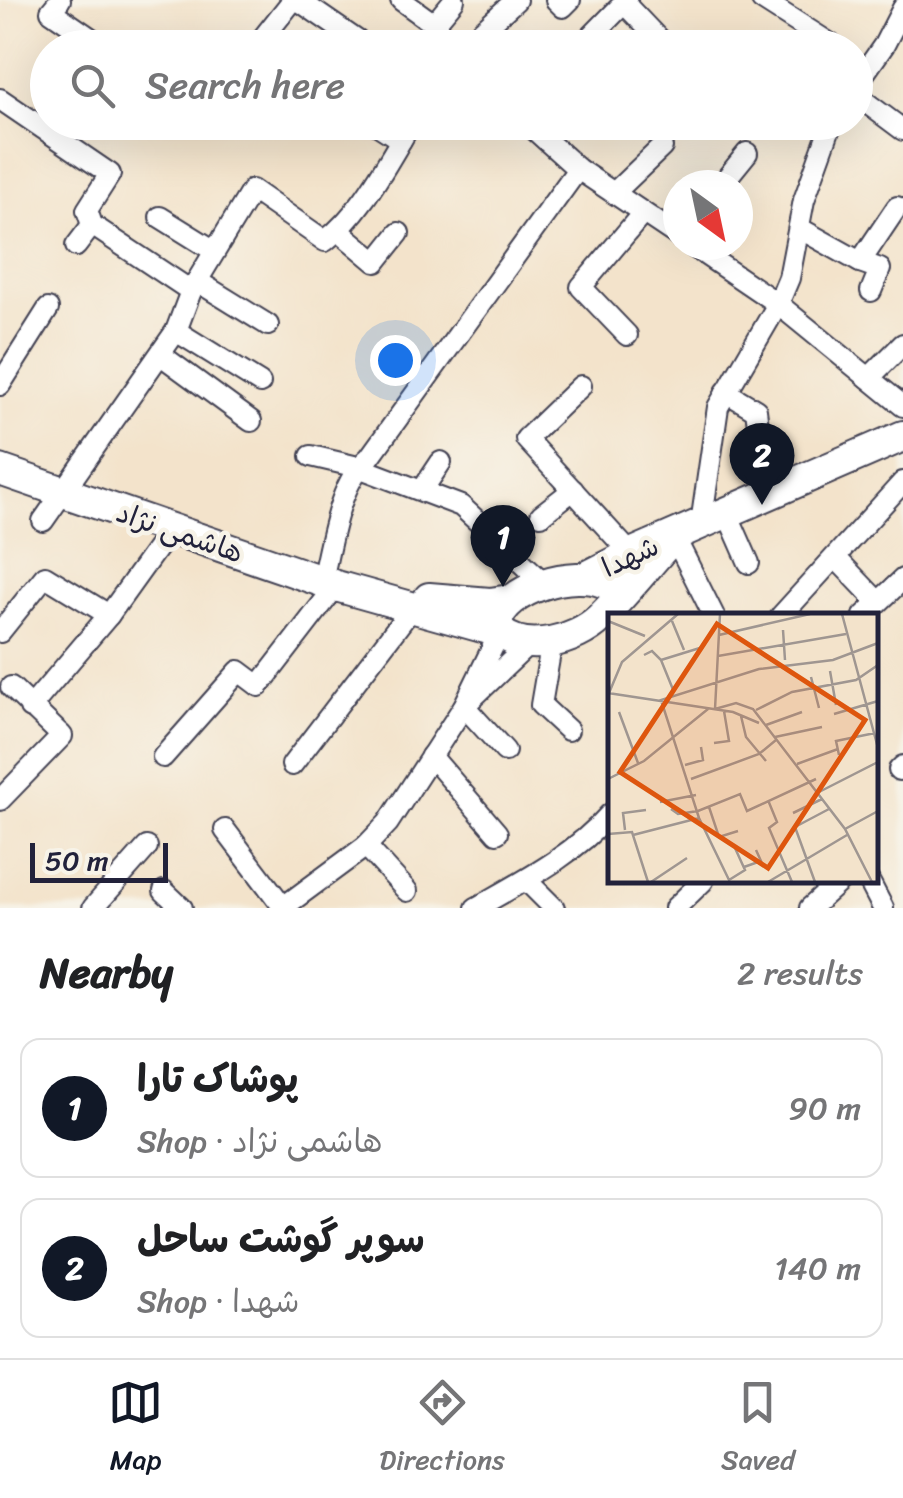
<!DOCTYPE html>
<html lang="en">
<head>
<meta charset="utf-8">
<style>
	:root { --surface:#fff; --page:#f6f6f6; --text:#202124; --muted:#757577; --line:#e0e0e0; --accent:#111827 }
	body { margin:0; font-family:Sriracha,"Playpen Sans Arabic",sans-serif; background:var(--page); color:var(--text) }
	.compass { position:absolute; left:663px; top:170px; width:90px; height:90px; border-radius:50%; background:var(--surface); box-shadow:0 10px 40px #0002; rotate:147deg }
	.scale { position:absolute; left:30px; bottom:25px; width:138px; box-sizing:border-box; padding-left:10px; border:5px solid #22223b; border-top:0; font-size:28px; line-height:35px; white-space:nowrap; color:#22223b; -webkit-text-stroke:8px #f7f3e8; paint-order:stroke }
	.you { position:absolute; left:395px; top:360px; width:35px; height:35px; margin:-25px; border:8px solid #fff; border-radius:50%; background:#1a73e8; box-shadow:0 0 0 15px #1a73e833 }
	.badge { display:grid; place-items:center; width:65px; height:65px; border-radius:50%; background:var(--accent); color:#fff; font-size:32px; font-weight:700 }
	.pin { position:absolute; translate:-50% -82px; filter:drop-shadow(0 2px 5px #0008) }
	.pin::after { content:''; position:absolute; top:52px; width:35px; height:30px; background:inherit; clip-path:polygon(0 0,100% 0,50% 100%) }
	.list { margin:0; padding:0; list-style:none }
	h2 { display:flex; justify-content:space-between; align-items:center; height:130px; margin:0; padding:0 40px; font-size:42px }
	h2 small { font-size:32px; font-weight:400; color:var(--muted) }
	.list li { display:grid; grid-template-columns:65px 1fr auto; gap:30px; align-items:center; box-sizing:border-box; height:140px; margin:0 20px 20px; padding:0 20px; border:2px solid var(--line); border-radius:20px }
	.list b { display:block; font-size:38px; white-space:nowrap }
	.list p { margin:0; font-size:32px; white-space:nowrap; color:var(--muted) }
	.list em { font-size:32px; font-style:normal; color:var(--muted) }
	.icon { flex:none; width:55px; height:55px; fill:none; stroke:currentColor; stroke-width:2; stroke-linecap:round; stroke-linejoin:round }
	.map { position:relative; flex:none; width:903px; height:908px; overflow:hidden }
	.search { position:absolute; background:var(--surface); box-shadow:0 10px 40px #0002; left:30px; right:30px; top:30px; height:110px; display:flex; align-items:center; gap:25px; box-sizing:border-box; padding:0 35px; border-radius:55px; color:var(--muted); font-size:38px }
	.sheet { height:450px; background:var(--surface) }
	nav { display:flex; justify-content:space-around; align-items:center; box-sizing:border-box; height:140px; border-top:2px solid var(--line); background:var(--surface); font-size:28px; color:var(--muted) }
	nav a { display:grid; justify-items:center; gap:5px }
	nav .on { color:var(--accent) }
	.map>svg:first-child { display:block }
	.lines { fill:none; stroke-linecap:round; stroke-linejoin:round }
	.minor-casing { stroke:#413f51; stroke-width:24 }
	.secondary-casing { stroke:#413f51; stroke-width:34 }
	.minor { stroke:#fff; stroke-width:20 }
	.secondary { stroke:#fff; stroke-width:30 }
	.labels { text-anchor:middle; stroke-width:9; stroke-linejoin:round; paint-order:stroke }
	.street-label { font-size:28px; fill:#22223b; stroke:#f7f3e8 }
	.inset-road { fill:none; stroke:#9f9691; stroke-width:2.5 }
	.view { fill:#de560e; fill-opacity:0.15; stroke:#de560e; stroke-width:5 }
	.inset-edge { fill:none; stroke:#22223b; stroke-width:5 }
</style>
</head>
<body>
<div class="map">
<svg width="903" height="908" viewBox="0 0 903 908">
	<rect width="100%" height="100%" fill="#f7f3e8"/>
	<filter id="ink" filterUnits="userSpaceOnUse"><feTurbulence type="fractalNoise" baseFrequency=".01" numOctaves="2"/><feDisplacementMap in="SourceGraphic" scale="20" xChannelSelector="R" yChannelSelector="G"/><feConvolveMatrix kernelMatrix="1 2 1 2 8 2 1 2 1" color-interpolation-filters="sRGB"/></filter>
	<filter id="wash" filterUnits="userSpaceOnUse"><feTurbulence type="fractalNoise" baseFrequency=".0048" numOctaves="4" result="noise"/><feDisplacementMap in="SourceGraphic" scale="40" xChannelSelector="R" yChannelSelector="G"/><feGaussianBlur stdDeviation="2.25" result="paint"/><feColorMatrix in="noise" values="0 0 0 0 0 0 0 0 0 0 0 0 0 0 0 0 0 1.4 0 .05"/><feComposite in="paint" operator="in"/></filter>
	<g filter="url(#wash)">
		<rect width="100%" height="100%" fill="#f3e3cb"/>
	</g>
	<g filter="url(#ink)">
		<g class="lines">
			<g class="minor-casing">
				<g id="minor">
					<path d="M60 0 51 11 102 46"/>
					<path d="M298 0 368 48"/>
					<path d="M401 0 434 24 456 48"/>
					<path d="M556 0 563 7 570 0"/>
					<path d="M762 0 837 48"/>
					<path d="M624 3 665 46"/>
					<path d="M434 24 454 0"/>
					<path d="M255 48 293 0"/>
					<path d="M463 48 516 0"/>
					<path d="M580 48 627 0"/>
					<path d="M856 85 884 45 903 8"/>
					<path d="M856 95 903 130"/>
					<path d="M0 99 110 174 87 210 92 225 191 291"/>
					<path d="M373 122 401 140"/>
					<path d="M526 122 578 169 678 236"/>
					<path d="M721 185 747 153"/>
					<path d="M614 193 662 147"/>
					<path d="M160 217 213 250"/>
					<path d="M799 228 860 262 897 207"/>
					<path d="M339 231 376 262 399 233"/>
					<path d="M691 245 778 304 903 406"/>
					<path d="M76 246 92 225"/>
					<path d="M860 262 880 269 871 291"/>
					<path d="M197 281 268 325"/>
					<path d="M176 331 260 383"/>
					<path d="M627 335 581 287 643 213"/>
					<path d="M161 355 251 421"/>
					<path d="M869 378 903 344"/>
					<path d="M0 385 48 309"/>
					<path d="M581 386 526 439 631 554"/>
					<path d="M726 392 756 410 759 433"/>
					<path d="M311 456 358 467 461 506 544 583"/>
					<path d="M423 489 441 462"/>
					<path d="M727 513 749 563"/>
					<path d="M541 515 573 490"/>
					<path d="M43 521 176 331 191 291 252 190 325 241C363 212 387 162 412 122"/>
					<path d="M701 524 718 407 778 304 789 278 804 200 832 122"/>
					<path d="M674 536 714 616"/>
					<path d="M836 558 878 602"/>
					<path d="M322 580C331 543 339 481 369 458L578 169"/>
					<path d="M781 616 903 482"/>
					<path d="M864 616 903 579"/>
					<path d="M0 632 45 576 109 615"/>
					<path d="M552 641 541 705 568 730"/>
					<path d="M30 708 109 615 170 530"/>
					<path d="M505 751 464 706 528 645"/>
					<path d="M431 756 497 833"/>
					<path d="M163 757 239 671 259 686 336 586"/>
					<path d="M292 765 412 608"/>
					<path d="M899 770 903 766"/>
					<path d="M0 800 62 736 11 687"/>
					<path d="M225 830 284 908"/>
					<path d="M366 846 407 891"/>
					<path d="M526 880 554 908"/>
					<path d="M869 881 883 908"/>
					<path d="M164 891 182 908"/>
					<path d="M93 908 147 847"/>
					<path d="M282 908 366 846 388 823 464 706 500 632"/>
					<path d="M476 908C523 881 573 856 610 814"/>
					<path d="M675 908 703 881"/>
					<path d="M810 908 840 881"/>
				</g>
			</g>
			<g class="secondary-casing">
				<g id="secondary">
					<path d="M0 470 336 586 500 632C526 654 576 641 600 618 626 593 649 563 674 536"/>
					<path d="M586 577 631 554 903 436"/>
					<path d="M429 598 490 603 510 600"/>
					<path d="M500 632 497 623C503 588 576 568 605 583"/>
				</g>
			</g>
			<use href="#minor" class="minor"/>
			<use href="#secondary" class="secondary"/>
		</g>
	</g>
	<g class="labels">
		<g class="street-label">
			<text transform="translate(180 532) rotate(19)" y="10">هاشمی نژاد</text>
			<text transform="translate(630 556) rotate(-25)" y="10">شهدا</text>
		</g>
	</g>
	<g transform="translate(608 613)">
		<rect width="270" height="270" fill="#f3e3cb"/>
		<path class="inset-road" d="M234 1 270 135M0 8 37 23M64 8 76 37M175 17 177 47M111 22 202 1M36 42 44 38 53 47 66 79M110 43 238 21M53 47 95 34M222 58 228 92M203 64 211 95M0 80 125 99 151 110M1 80 14 49 70 1M107 96 112 1M107 96 128 90 145 96 237 216 264 269M148 97 184 79 248 67 270 52M11 99 30 150M226 101 270 88M133 103 138 124 158 148M158 112 194 99M167 124 214 114M106 130 121 128 116 98M231 142 228 128 267 120M189 151 230 136M77 152 95 147 93 134M0 166 36 148 100 96M83 166 151 141 168 127M211 179 270 149M160 187 169 209 161 215 184 269M52 189 88 182M101 194 111 224 130 218M63 196 70 201 90 198 132 181 139 198 208 166M185 200 214 186M237 216 270 198M17 217 15 200 38 197M0 221 24 219 40 269M25 222 91 205M136 254 153 248 148 237M121 267 137 257 127 235M43 269 79 245M122 269 91 205 53 87 151 56 225 47 270 30M160 269 239 222M207 269 187 214 221 196"/>
		<path class="view" d="M109 11 257 107 160 255 12 159Z"/>
		<rect width="270" height="270" class="inset-edge"/>
	</g>
</svg>
<svg class="compass" viewBox="-18 -18 36 36"><path d="M0-13l5 13h-10z" fill="#e53935"/><path d="M0 13l5-13h-10z" fill="#757577"/></svg>
<div class="scale">50 m</div>
<div class="you"></div>
<div class="pin badge" style="left:503px;top:587px">1</div>
<div class="pin badge" style="left:762px;top:505px">2</div>
<div class="search"><svg class="icon" aria-label="search" viewBox="0 0 24 24"><circle cx="10" cy="10" r="6"/><path d="M15 15l6 6"/></svg>Search here</div>
</div>
<section class="sheet">
<h2>Nearby<small>2 results</small></h2>
<ul class="list">
<li><span class="badge">1</span><div><b>پوشاک تارا</b><p>Shop · هاشمی نژاد</p></div><em>90 m</em></li>
<li><span class="badge">2</span><div><b>سوپر گوشت ساحل</b><p>Shop · شهدا</p></div><em>140 m</em></li>
</ul>
</section>
<nav>
<a class="on"><svg class="icon" aria-label="map" viewBox="0 0 24 24"><path d="M3 6l6-2 6 2 6-2v14l-6 2-6-2-6 2zM9 4v14M15 6v14"/></svg>Map</a>
<a><svg class="icon" aria-label="directions" viewBox="0 0 24 24"><path d="M12 3l9 9-9 9-9-9zM9 14v-3h6M13 9l2 2-2 2"/></svg>Directions</a>
<a><svg class="icon" aria-label="saved" viewBox="0 0 24 24"><path d="M7 4h10v16l-5-4-5 4z"/></svg>Saved</a>
</nav>
</body>
</html>
